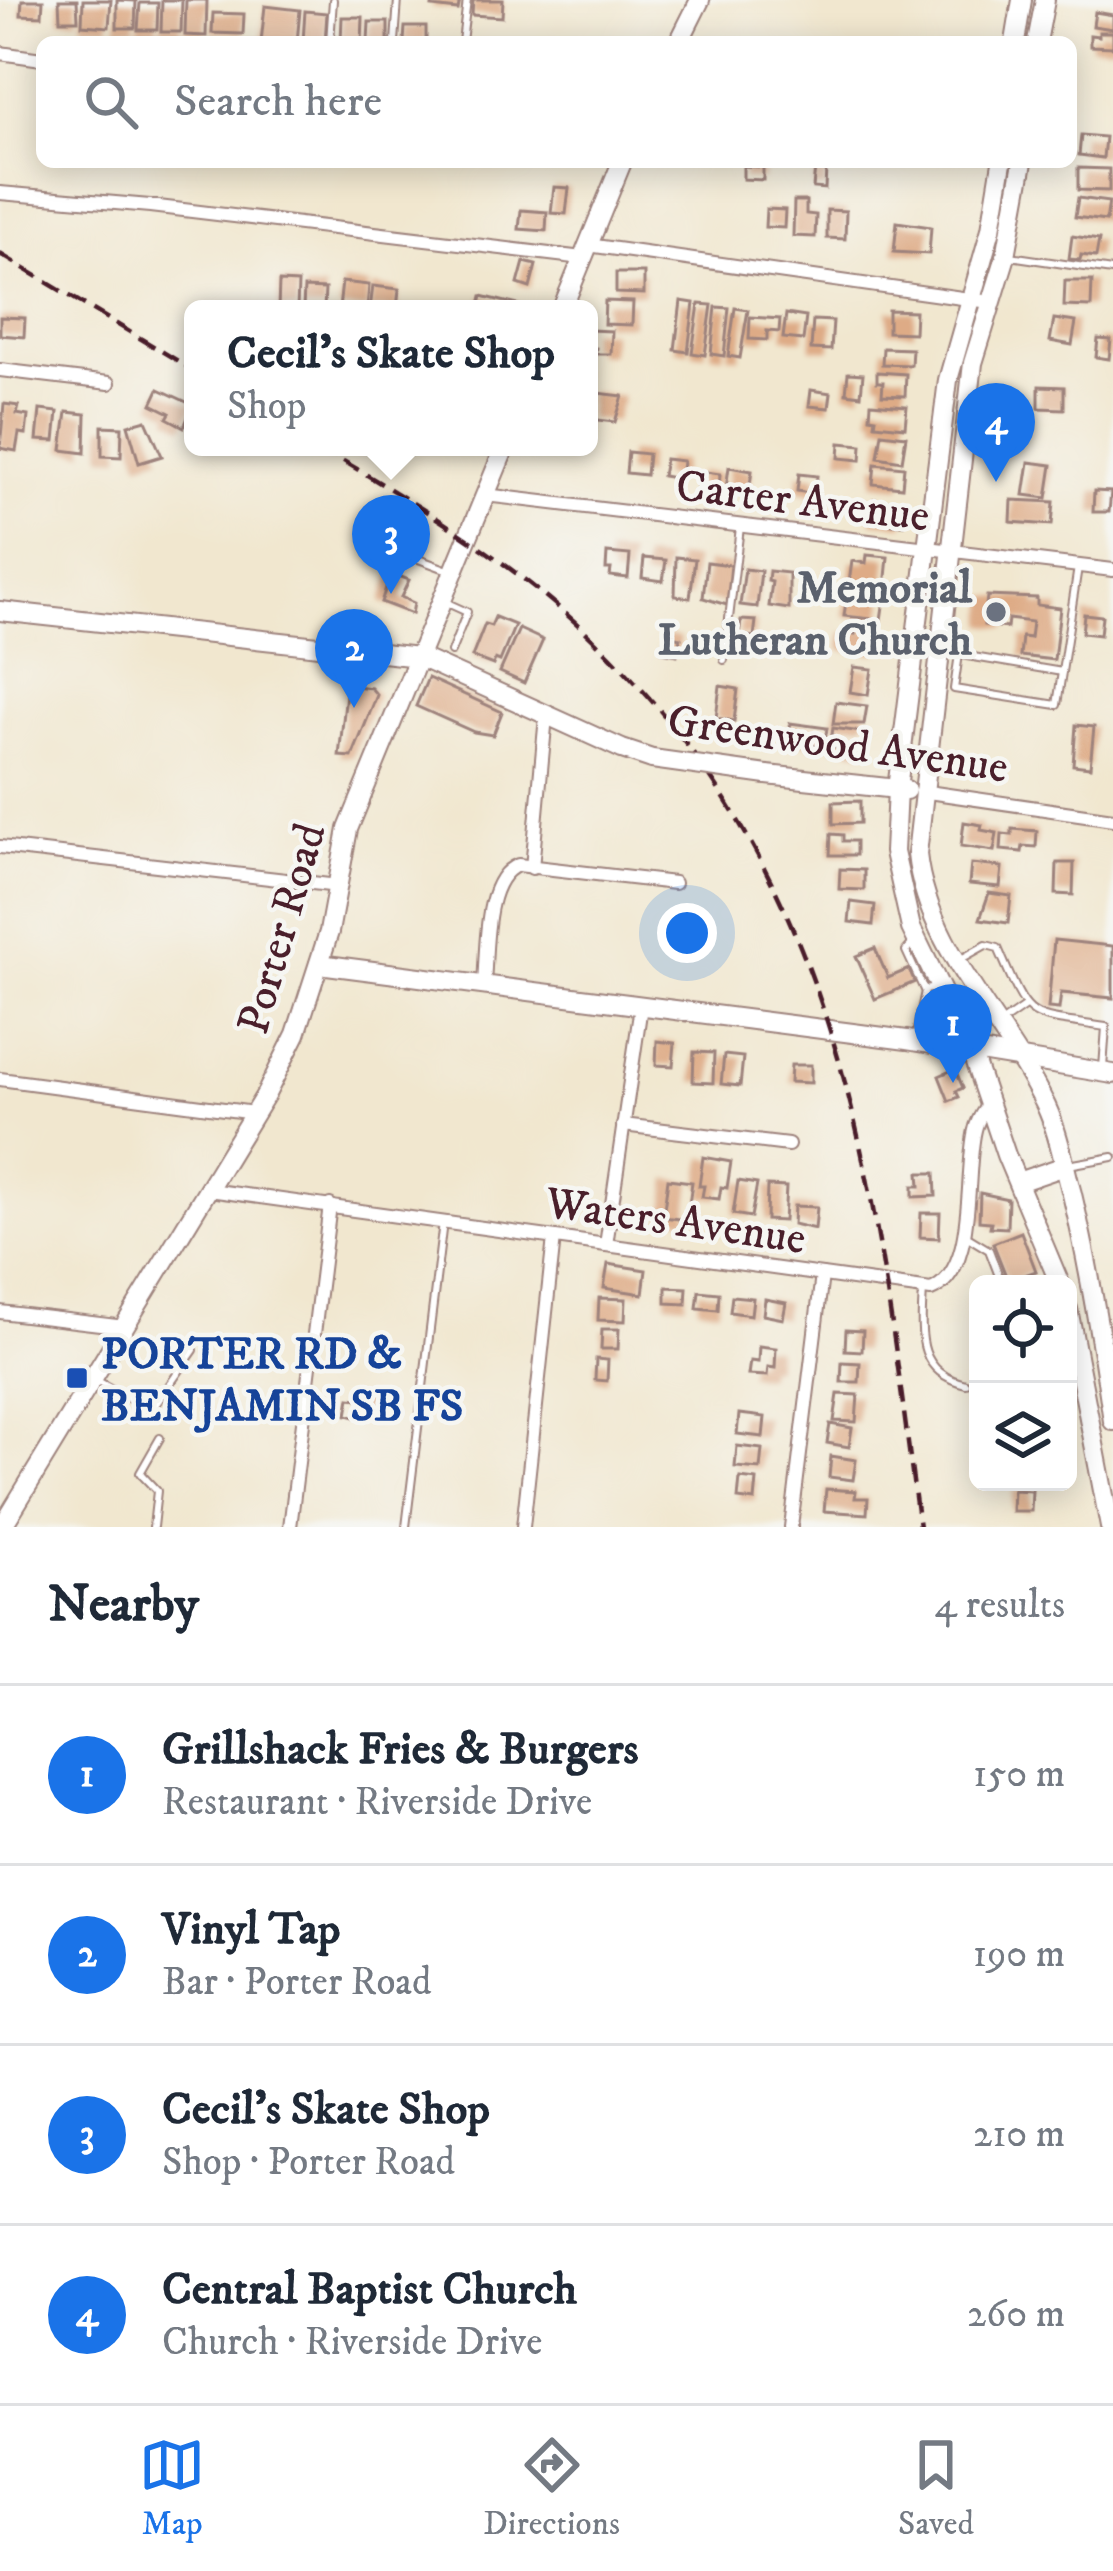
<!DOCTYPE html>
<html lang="en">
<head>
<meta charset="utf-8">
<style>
	:root { --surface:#fff; --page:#f6f6f7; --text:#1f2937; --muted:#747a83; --line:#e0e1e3; --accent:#1a73e8 }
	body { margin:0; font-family:"IM FELL DW Pica",serif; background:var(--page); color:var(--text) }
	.controls { position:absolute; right:36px; bottom:36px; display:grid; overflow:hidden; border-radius:18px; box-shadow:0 6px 30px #0003 }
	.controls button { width:108px; height:108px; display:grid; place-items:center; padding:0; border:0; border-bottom:3px solid var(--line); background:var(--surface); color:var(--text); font:60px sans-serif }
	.you { position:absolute; left:687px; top:933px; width:42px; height:42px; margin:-30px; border:9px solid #fff; border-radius:50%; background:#1a73e8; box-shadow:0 0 0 18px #1a73e833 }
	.badge { display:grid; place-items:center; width:78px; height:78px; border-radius:50%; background:var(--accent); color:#fff; font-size:39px; font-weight:700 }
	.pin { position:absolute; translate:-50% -99px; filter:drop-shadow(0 3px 6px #0008) }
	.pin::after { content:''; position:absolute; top:63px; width:42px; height:36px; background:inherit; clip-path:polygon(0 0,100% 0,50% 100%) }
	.popup { position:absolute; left:184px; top:300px; width:414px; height:156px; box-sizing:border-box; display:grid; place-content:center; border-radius:18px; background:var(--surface); filter:drop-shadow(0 3px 9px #0005); font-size:39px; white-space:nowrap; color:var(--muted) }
	.popup b { font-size:45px; color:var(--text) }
	.popup::after { content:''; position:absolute; left:50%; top:100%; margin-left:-24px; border:24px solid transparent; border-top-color:var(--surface) }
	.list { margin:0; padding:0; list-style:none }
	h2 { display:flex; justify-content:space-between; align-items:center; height:156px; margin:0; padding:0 48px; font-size:51px }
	h2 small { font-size:39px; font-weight:400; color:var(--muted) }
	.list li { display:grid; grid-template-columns:78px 1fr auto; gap:36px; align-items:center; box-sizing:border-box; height:180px; padding:0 48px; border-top:3px solid var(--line) }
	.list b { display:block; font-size:45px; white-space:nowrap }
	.list p { margin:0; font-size:39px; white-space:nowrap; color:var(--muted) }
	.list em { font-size:39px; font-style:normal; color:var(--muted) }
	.icon { flex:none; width:66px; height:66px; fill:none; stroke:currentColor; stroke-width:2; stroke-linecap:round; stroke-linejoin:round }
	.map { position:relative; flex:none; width:1113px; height:1527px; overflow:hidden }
	.search { position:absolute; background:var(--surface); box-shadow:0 6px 30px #0003; left:36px; right:36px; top:36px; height:132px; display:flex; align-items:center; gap:30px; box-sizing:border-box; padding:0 42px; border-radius:18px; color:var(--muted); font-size:45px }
	.sheet { height:876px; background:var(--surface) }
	nav { display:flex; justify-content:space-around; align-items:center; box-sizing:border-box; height:168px; border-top:3px solid var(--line); background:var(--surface); font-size:33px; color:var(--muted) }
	nav a { display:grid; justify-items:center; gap:6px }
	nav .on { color:var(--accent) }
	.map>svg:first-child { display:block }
	.building { fill:#deab86 }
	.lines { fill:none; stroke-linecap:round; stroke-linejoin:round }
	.lane-casing { stroke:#9e837d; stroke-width:10 }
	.street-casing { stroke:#9e837d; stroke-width:16 }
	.secondary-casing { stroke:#9e837d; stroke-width:22 }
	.lane { stroke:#fff; stroke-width:6 }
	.street { stroke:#fff; stroke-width:12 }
	.secondary { stroke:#fff; stroke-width:18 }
	.rail { stroke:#4a1f2b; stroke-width:4.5; stroke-dasharray:18 9; stroke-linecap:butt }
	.secondary-bridge-casing { stroke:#9e837d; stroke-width:22; stroke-linecap:butt }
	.secondary-bridge { stroke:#fff; stroke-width:18 }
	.worship-dot { fill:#6b7280; stroke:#f6f6f2; stroke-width:4.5 }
	.transit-dot { fill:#1a4fb4; stroke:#f6f6f2; stroke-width:4.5 }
	.labels { text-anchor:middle; stroke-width:9; stroke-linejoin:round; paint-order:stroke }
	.street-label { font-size:45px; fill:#4a1f2b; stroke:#f6f6f2 }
	.worship-label { font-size:45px; font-weight:bold; fill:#5b616d; stroke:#f6f6f2; text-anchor:end }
	.transit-label { font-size:45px; font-weight:bold; fill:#164399; stroke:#f6f6f2; text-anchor:start }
</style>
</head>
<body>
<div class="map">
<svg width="1113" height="1527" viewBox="0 0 1113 1527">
	<rect width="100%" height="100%" fill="#f6f6f2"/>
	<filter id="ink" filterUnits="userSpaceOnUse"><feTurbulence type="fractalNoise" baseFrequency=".00833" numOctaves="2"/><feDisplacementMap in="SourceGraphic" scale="24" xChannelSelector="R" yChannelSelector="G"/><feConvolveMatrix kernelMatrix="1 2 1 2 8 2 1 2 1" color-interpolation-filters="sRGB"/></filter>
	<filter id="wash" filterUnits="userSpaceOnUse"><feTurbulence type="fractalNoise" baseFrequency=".004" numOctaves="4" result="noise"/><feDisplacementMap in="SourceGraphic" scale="48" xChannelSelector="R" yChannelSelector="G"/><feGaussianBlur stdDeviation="2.7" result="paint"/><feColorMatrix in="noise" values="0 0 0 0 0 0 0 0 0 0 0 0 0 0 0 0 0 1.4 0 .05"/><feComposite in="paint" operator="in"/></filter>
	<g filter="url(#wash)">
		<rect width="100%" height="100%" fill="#f1e7cf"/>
		<g id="blocks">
			<g class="building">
				<path d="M22 0H43L42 16 21 15Z"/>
				<path d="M59 0H77L78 20H60Z"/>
				<path d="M83 0H111L109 27 82 25Z"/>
				<path d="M117 0 136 1 135 28H117Z"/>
				<path d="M162 0H182L181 32H161Z"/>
				<path d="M186 0H207L206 36 185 35Z"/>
				<path d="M433 0H460L458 10 432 7Z"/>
				<path d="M473 0H503L502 17 472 15Z"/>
				<path d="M140 3H158L157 30H138Z"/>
				<path d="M265 6 300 10 297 42H261Z"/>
				<path d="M305 11 327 13 325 42H303Z"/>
				<path d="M1095 12 1113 15V29L1093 26Z"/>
				<path d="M213 13 244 14 243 34 212 33Z"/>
				<path d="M342 17H363L362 42H341Z"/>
				<path d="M369 22H388V42H368Z"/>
				<path d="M405 27H426V42H404Z"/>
				<path d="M1099 32H1113V47L1090 46V35L1099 36Z"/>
				<path d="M1081 135 1105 137 1103 158 1079 155Z"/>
				<path d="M743 166 763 167V180L743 179Z"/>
				<path d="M815 167 826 168 825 189 813 188Z"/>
				<path d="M1078 168 1109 169V191L1078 190Z"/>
				<path d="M554 187 569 188 566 214 551 213Z"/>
				<path d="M1078 198 1109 202 1106 221 1075 217Z"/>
				<path d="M794 201H806V214L816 215 815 237 793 236Z"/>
				<path d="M766 209 785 210 784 228 765 227Z"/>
				<path d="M521 210 547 212 546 231 519 229Z"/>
				<path d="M827 210 846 211 845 239 827 238Z"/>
				<path d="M897 222 931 227 929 254 894 252Z"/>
				<path d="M1072 236 1099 240 1096 257 1081 255 1080 260 1069 259Z"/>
				<path d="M524 262 536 265 530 288 518 284Z"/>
				<path d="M616 273H644V294L616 293Z"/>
				<path d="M1065 281H1092L1091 307 1064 306Z"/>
				<path d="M279 282 298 283 297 309H278Z"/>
				<path d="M342 282 369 285 367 309H339Z"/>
				<path d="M373 286 399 289 397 309H370Z"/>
				<path d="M304 288 325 289 324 309H303Z"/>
				<path d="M482 296 526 307V309H479Z"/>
				<path d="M605 301 633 302 632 325 604 324Z"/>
				<path d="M681 301 694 303 688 352 675 350Z"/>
				<path d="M699 304 712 305 705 355 692 353Z"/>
				<path d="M716 307 729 308 724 356 711 354Z"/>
				<path d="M735 308 748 310 740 358 728 356Z"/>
				<path d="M888 310 915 311 914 333 888 332Z"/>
				<path d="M786 314 806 317 803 340 783 338Z"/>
				<path d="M0 317 25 318 24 337 0 335Z"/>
				<path d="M750 317 780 319 779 332 767 331V340L749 339Z"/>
				<path d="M1054 319 1076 322 1072 345 1050 341Z"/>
				<path d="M813 320 833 321 831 350 811 349Z"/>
				<path d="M589 330 612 331 611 354H595L596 348 589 347Z"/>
				<path d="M1098 339 1111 340 1109 359 1096 357Z"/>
				<path d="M883 348 912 349 911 365 882 364Z"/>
				<path d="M877 372 906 374 905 396 882 395 883 382H877Z"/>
				<path d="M848 373 863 374 861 395 846 393Z"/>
				<path d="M1039 386 1064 387V409L1039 408Z"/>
				<path d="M159 389 193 405 184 427 167 418 170 413 152 404Z"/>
				<path d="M811 390 831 393 829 408 809 406Z"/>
				<path d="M589 392 623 396 615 422 589 419Z"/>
				<path d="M871 403 907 406 905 427 875 424 876 418 870 417Z"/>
				<path d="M4 404 19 406 17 414 28 416 26 434 19 433 16 451 0 448Z"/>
				<path d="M40 410 58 412 55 441 37 440Z"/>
				<path d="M67 412 86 414 85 453 62 450Z"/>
				<path d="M146 420 162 456 139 463 128 425Z"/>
				<path d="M102 426 122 427 121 457 102 456Z"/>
				<path d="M882 433 906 436 902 461 878 457Z"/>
				<path d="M840 443 862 445 861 460 839 458Z"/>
				<path d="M628 452 648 454 646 475 626 473Z"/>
				<path d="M665 459 683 461 681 479 662 476Z"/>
				<path d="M1029 462 1052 465 1047 498 1024 495Z"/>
				<path d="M875 464 904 467 902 487 873 484Z"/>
				<path d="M729 467 752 471 749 491 726 488Z"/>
				<path d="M699 471 720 474 719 489 697 486Z"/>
				<path d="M799 474 817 476 815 494 797 491Z"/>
				<path d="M1094 491 1111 492 1109 512H1093Z"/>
				<path d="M874 499 906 502 904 525 872 522Z"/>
				<path d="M1012 500 1054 502 1052 525 1011 522Z"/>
				<path d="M607 553 630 555 628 578 610 576 611 569H606Z"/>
				<path d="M867 555 888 557 885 587 849 583 852 561 866 563Z"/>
				<path d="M676 557 695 559 690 598 675 596Z"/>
				<path d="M644 558 666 560 663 581 642 578Z"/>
				<path d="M707 562 731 565 727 605 703 598Z"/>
				<path d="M745 569 761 571 757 607 740 605Z"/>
				<path d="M769 571 789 573V609L769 606 772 582 768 581Z"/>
				<path d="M391 573 409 580 401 597 414 603 412 614 381 602Z"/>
				<path d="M847 594 884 599 881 620 844 616Z"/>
				<path d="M987 596 1037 598V605L1060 608 1054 660 1020 656 1022 637 1030 638 1032 622 1008 619 1007 628 984 625Z"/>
				<path d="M1084 614 1102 616 1100 635 1082 633Z"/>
				<path d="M495 617 515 625 500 661 495 659 493 665 472 657 485 624 491 626Z"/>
				<path d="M741 620 756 621 754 637 739 635Z"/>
				<path d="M519 629 543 640 524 683 500 672Z"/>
				<path d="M856 629 879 632 877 654 840 650 842 632 855 634Z"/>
				<path d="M665 635 681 638 677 655 662 652Z"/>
				<path d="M854 667 872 669 868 695 850 692Z"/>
				<path d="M428 678 502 712 493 735 474 732 416 706Z"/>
				<path d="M347 685 371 688 377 695 352 757 339 756Z"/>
				<path d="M720 686 738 689 734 721 716 718Z"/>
				<path d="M836 702 867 706 864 724H833Z"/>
				<path d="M790 723 827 728 824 747 792 742Z"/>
				<path d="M1076 725 1094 727 1090 767 1073 765Z"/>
				<path d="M833 728 868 733 865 752 830 747Z"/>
				<path d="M860 801V823L833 824V802Z"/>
				<path d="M964 822 982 825 981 830 997 833 994 851 961 846Z"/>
				<path d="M1012 829 1037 831 1036 847 1023 846 1022 852 1001 850 1002 834 1012 835Z"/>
				<path d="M831 834 843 835V841H856V855H830Z"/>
				<path d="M1057 863H1074L1073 895 1056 894Z"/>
				<path d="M971 864 1002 867 1000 887 969 884Z"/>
				<path d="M840 869 864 870V890L839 889Z"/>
				<path d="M989 893 1011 896 1008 923 980 919Z"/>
				<path d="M851 902 875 905 873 925 849 922Z"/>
				<path d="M1054 940 1113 946V998L1061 993 1059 1009 1048 1008Z"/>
				<path d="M875 948 888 978 909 969 915 982 875 999 856 956Z"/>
				<path d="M657 1041 675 1043 673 1066 656 1065Z"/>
				<path d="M694 1052 714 1053 713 1083 693 1082Z"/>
				<path d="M724 1055 743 1057 740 1086 721 1084Z"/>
				<path d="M791 1065H811V1083L790 1082Z"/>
				<path d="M955 1069 963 1088 956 1091 959 1097 949 1101 939 1076Z"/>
				<path d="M703 1157 731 1162 727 1188 721 1187 719 1199 702 1197 704 1186H699Z"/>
				<path d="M919 1173H935L936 1196 913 1197V1186H920Z"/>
				<path d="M668 1179 692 1182 687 1220 663 1217Z"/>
				<path d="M738 1181 757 1184 751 1217 733 1214Z"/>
				<path d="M767 1186 786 1187 784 1221 766 1220Z"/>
				<path d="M980 1193 1008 1199 1007 1228 990 1227 991 1222 979 1221Z"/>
				<path d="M794 1206 817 1207 815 1229 793 1224Z"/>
				<path d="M921 1213H940L939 1238 920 1237Z"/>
				<path d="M1021 1232 1036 1271 1008 1281 993 1243Z"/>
				<path d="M608 1264 646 1270 643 1294 604 1288Z"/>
				<path d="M666 1287 687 1288 686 1304 666 1303Z"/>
				<path d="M699 1291 719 1293 718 1310 697 1308Z"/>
				<path d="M732 1296 753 1298 751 1315 730 1312Z"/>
				<path d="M599 1298 626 1299 625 1321 598 1320Z"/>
				<path d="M765 1299 786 1303 783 1319 763 1315Z"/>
				<path d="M602 1329H619L618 1349H601Z"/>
				<path d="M846 1330 863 1331 862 1351 845 1350Z"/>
				<path d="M759 1346 776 1348 775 1368 768 1367 767 1376 748 1375 750 1361 758 1362Z"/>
				<path d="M596 1359 608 1360 607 1381 595 1380Z"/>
				<path d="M842 1362 860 1363 859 1382H841Z"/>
				<path d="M838 1394 858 1395 856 1422 834 1421Z"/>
				<path d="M350 1398 369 1400 367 1420 347 1415Z"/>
				<path d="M739 1414 765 1417 763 1437 737 1434Z"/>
				<path d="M830 1424 852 1428 849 1447 827 1443Z"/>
				<path d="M737 1446 762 1449 760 1469 735 1467Z"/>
				<path d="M831 1456 856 1460 853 1480 829 1477Z"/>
				<path d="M740 1478 757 1480 755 1501 738 1499Z"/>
				<path d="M826 1489 856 1491 855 1498H868L867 1514 824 1511Z"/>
				<path d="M1013 1490 1032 1491 1031 1511H1012Z"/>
			</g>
		</g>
	</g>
	<g filter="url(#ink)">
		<use href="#blocks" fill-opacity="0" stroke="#9e837d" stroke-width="3"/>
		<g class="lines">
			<g class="lane-casing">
				<g id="lane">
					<path d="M330 42 333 0"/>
					<path d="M395 42 398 0"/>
					<path d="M462 42 467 0"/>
					<path d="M1010 256 1112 271"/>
					<path d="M394 550 451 571"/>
					<path d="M445 602 467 612 451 652"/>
					<path d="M944 652 1062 672 1078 567"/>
					<path d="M959 654 954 689 1057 705 1062 672"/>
					<path d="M724 660 740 527"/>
					<path d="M914 942 906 951 924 990 937 988"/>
					<path d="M961 959 986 945 998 948C1032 1026 1023 1014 1106 1027L1103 1068"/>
					<path d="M1001 1023 1024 1007"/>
					<path d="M915 1040 925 991"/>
					<path d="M1068 1165 1113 1157"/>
					<path d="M966 1236 989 1250 1002 1284"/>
					<path d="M923 1289C921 1332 915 1372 966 1384"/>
					<path d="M96 1380 151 1411 194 1350"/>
					<path d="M153 1527 157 1491 140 1473 160 1438"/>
					<path d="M406 1527 443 1222"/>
				</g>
			</g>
			<g class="street-casing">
				<g id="street">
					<path d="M0 53 42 59"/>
					<path d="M0 193 150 206 583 258"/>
					<path d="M588 245 990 302"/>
					<path d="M0 370 109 383"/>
					<path d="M485 495 1113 570"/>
					<path d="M921 791 1113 819"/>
					<path d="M0 847 338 886"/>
					<path d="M532 868 546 716"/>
					<path d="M484 984C487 951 483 878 518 865L674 883"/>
					<path d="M0 1079 254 1113"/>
					<path d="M623 1125 788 1145"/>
					<path d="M209 1190 931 1290C978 1271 964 1174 975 1130 977 1120 983 1112 988 1104"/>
					<path d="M606 1245 641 1006"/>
					<path d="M0 1312 125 1327"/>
					<path d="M290 1527 330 1205"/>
					<path d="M523 1527 554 1238"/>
					<path d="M791 1527 822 1275"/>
				</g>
			</g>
			<g class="secondary-casing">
				<g id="secondary">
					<path d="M679 42 700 0"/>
					<path d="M1015 42 1022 0"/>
					<path d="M1037 42 1045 0"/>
					<path d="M1002 162 991 229 948 380 897 789 894 852 911 928 971 1051 1006 1155 1060 1284"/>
					<path d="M1023 162 1006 256 973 363 917 854C927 949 1006 1022 1046 1106 1059 1134 1064 1165 1072 1194 1090 1270 1102 1344 1113 1421"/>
					<path d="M562 309 622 162"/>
					<path d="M0 611 419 657 622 749 652 759"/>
					<path d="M767 775 906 790"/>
					<path d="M319 964 907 1040 1113 1074"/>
					<path d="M1018 1182 1065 1166"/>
					<path d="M1068 1309 1110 1527"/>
					<path d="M2 1527 266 1094 296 1034 329 932 348 829 505 447"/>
				</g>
			</g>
			<use href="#lane" class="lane"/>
			<use href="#street" class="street"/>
			<use href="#secondary" class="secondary"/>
			<g class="rail">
				<path d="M0 254 193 370"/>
				<path d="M320 447C409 500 498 552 575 622 849 872 873 1182 919 1527"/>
			</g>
			<g class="secondary-bridge-casing">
				<path id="secondary-bridge" d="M652 759 767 775"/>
			</g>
			<use href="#secondary-bridge" class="secondary-bridge"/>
		</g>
	</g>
	<circle class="worship-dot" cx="996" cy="612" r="12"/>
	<rect class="transit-dot" x="65" y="1366" width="24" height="24" rx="6"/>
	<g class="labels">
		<g class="street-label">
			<text transform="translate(803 499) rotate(7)" y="16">Carter Avenue</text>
			<text transform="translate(838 742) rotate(8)" y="16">Greenwood Avenue</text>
			<text transform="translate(280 928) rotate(-74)" y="16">Porter Road</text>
			<text transform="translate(676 1219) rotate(8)" y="16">Waters Avenue</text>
		</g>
		<g class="worship-label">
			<text x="972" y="602">Memorial<tspan x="972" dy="52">Lutheran Church</tspan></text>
		</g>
		<g class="transit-label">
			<text x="101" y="1368">PORTER RD &amp;<tspan x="101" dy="52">BENJAMIN SB FS</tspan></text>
		</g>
	</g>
</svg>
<div class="controls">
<button><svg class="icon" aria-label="locate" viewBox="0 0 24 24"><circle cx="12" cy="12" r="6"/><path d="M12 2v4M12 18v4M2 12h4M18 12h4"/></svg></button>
<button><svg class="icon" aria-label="layers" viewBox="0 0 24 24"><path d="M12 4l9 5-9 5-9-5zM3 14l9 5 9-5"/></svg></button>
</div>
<div class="you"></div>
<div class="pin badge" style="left:953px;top:1083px">1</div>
<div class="pin badge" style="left:354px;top:708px">2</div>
<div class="pin badge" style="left:391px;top:594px">3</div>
<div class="popup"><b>Cecil's Skate Shop</b>Shop</div>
<div class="pin badge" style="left:996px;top:482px">4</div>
<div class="search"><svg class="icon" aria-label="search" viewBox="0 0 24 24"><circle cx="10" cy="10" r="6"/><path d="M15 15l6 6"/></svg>Search here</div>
</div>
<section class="sheet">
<h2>Nearby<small>4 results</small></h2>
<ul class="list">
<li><span class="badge">1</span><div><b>Grillshack Fries &amp; Burgers</b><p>Restaurant · Riverside Drive</p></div><em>150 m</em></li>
<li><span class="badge">2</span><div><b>Vinyl Tap</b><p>Bar · Porter Road</p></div><em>190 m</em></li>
<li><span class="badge">3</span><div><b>Cecil's Skate Shop</b><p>Shop · Porter Road</p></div><em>210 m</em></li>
<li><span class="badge">4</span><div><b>Central Baptist Church</b><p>Church · Riverside Drive</p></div><em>260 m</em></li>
</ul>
</section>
<nav>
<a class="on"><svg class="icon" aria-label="map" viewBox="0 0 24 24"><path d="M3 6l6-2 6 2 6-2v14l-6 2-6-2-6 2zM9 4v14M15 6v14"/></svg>Map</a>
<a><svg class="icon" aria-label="directions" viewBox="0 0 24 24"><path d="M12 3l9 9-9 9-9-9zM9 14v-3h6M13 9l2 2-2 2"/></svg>Directions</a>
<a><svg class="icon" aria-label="saved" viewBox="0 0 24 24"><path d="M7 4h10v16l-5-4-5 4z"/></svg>Saved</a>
</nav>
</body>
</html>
